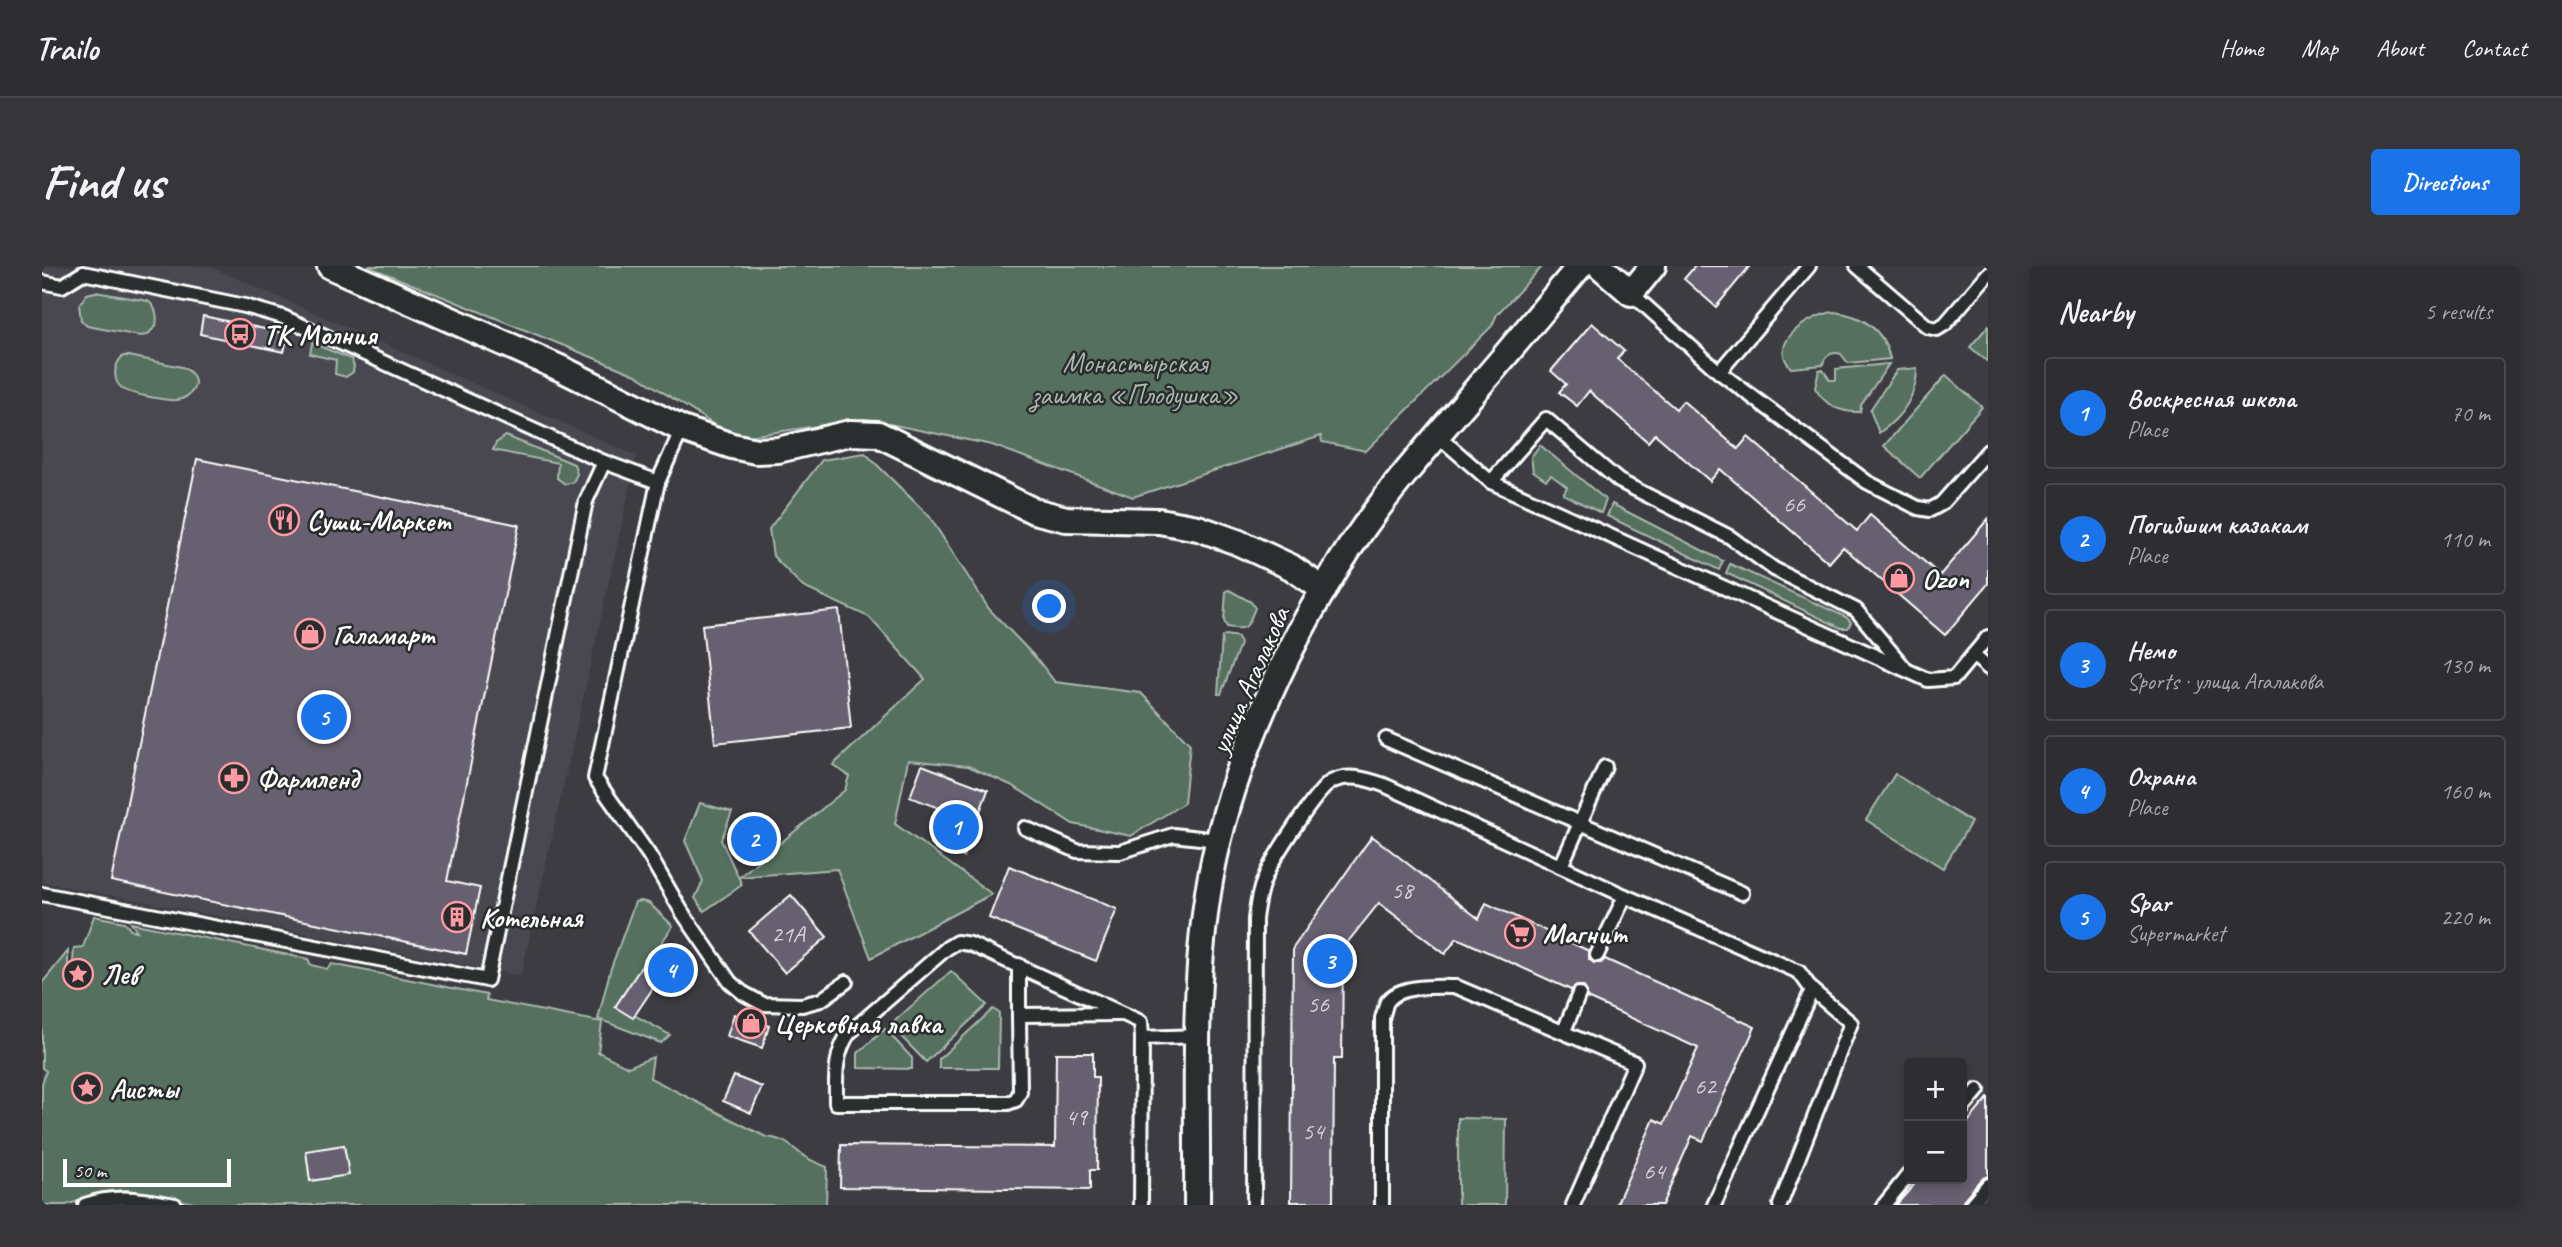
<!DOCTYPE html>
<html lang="en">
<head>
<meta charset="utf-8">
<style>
	:root { --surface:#2d2d32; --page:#35353a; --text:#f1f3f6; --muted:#a7a8ac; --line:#48494d; --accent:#1a73e8 }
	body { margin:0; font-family:Caveat,sans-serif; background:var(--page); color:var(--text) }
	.controls { position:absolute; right:21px; bottom:21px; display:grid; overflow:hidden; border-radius:7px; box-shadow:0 4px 10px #0003 }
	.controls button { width:63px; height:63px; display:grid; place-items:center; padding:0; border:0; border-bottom:2px solid var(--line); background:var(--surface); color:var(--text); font:35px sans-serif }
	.scale { position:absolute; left:21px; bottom:18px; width:168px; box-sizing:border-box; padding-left:7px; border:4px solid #fff; border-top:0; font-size:19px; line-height:24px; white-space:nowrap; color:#fff; -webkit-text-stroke:5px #2a2d2e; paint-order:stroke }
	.you { position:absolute; left:1008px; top:341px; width:24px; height:24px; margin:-18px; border:5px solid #fff; border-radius:50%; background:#1a73e8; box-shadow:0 0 0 10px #1a73e833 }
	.badge { display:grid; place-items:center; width:46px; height:46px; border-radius:50%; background:var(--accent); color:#fff; font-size:23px; font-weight:700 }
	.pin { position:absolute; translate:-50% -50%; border:4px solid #fff; box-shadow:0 2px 7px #0006 }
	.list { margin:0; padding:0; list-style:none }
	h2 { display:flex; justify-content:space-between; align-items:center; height:91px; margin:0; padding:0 28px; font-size:30px }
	h2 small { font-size:23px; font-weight:400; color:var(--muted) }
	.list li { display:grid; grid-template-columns:46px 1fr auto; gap:21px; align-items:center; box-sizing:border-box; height:112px; margin:0 14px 14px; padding:0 14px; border:2px solid var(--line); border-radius:7px }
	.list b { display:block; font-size:26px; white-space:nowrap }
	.list p { margin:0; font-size:23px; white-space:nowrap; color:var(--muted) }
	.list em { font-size:23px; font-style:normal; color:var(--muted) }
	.map { position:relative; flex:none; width:1946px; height:939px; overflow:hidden; border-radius:7px }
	header { display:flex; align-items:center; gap:42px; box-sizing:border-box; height:98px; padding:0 35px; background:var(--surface); border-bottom:2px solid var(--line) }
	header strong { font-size:33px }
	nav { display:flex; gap:38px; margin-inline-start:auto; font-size:24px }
	.intro { display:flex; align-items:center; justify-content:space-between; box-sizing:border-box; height:168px; padding:0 42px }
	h1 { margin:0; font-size:49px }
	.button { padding:18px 32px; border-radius:7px; background:var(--accent); color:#fff; font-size:24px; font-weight:700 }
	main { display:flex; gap:42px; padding:0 42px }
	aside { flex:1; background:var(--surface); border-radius:7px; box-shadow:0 4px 10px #0003 }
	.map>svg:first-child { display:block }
	.built { fill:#494750 }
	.green { fill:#55705e; stroke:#aab8ae; stroke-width:2 }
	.building { fill:#666071; stroke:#fff; stroke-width:2 }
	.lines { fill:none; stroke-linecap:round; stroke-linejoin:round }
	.lane-casing { stroke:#fff; stroke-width:18 }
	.street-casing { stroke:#fff; stroke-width:30 }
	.lane { stroke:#2a2d2e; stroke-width:12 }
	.street { stroke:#2a2d2e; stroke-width:24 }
	.labels { text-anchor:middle; stroke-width:5; stroke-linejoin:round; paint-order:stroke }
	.number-label { font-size:24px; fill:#d9d7dc }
	.poi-label { font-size:28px; font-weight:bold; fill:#fff; stroke:#2a2d2e; text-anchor:start }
	.park-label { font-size:28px; fill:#aab8ae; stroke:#2a2d2e }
	.street-label { font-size:28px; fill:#fff; stroke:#2a2d2e }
</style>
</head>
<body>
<header>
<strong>Trailo</strong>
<nav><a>Home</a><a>Map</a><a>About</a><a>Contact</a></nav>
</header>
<div class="intro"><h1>Find us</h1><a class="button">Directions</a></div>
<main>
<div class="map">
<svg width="1946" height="939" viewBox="0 0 1946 939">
	<rect width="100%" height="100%" fill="#3c3c42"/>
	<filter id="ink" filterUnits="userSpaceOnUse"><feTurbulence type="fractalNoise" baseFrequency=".0143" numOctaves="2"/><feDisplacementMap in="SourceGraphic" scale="14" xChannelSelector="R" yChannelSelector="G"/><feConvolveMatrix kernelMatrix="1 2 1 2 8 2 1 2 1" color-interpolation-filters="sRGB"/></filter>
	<g filter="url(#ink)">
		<g class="built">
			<path d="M0 0H167L595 190 479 710 0 616Z"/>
			<path d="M1934 813 1946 823V939H1830L1867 894V913H1920V830Z"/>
		</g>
		<g class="green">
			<path d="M325 0H1501L1455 48 1450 60 1324 185 1280 176 1279 170 1091 231 950 179 823 153 693 172 594 109Z"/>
			<path d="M53 26 106 35C114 41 116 50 114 60L105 69 98 70 45 60 39 54 37 39 45 28Z"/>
			<path d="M1792 46C1820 49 1842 63 1848 93L1806 97 1799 88C1790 85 1782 90 1781 99L1749 102C1724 76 1768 49 1792 46Z"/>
			<path d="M1946 60V96L1928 81Z"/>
			<path d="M270 77 309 93 312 100 311 106 304 111 293 108 294 94 268 88Z"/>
			<path d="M81 90H87L140 101C147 104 153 110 153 117 153 126 142 134 134 134 125 135 88 128 81 123 70 115 71 99 81 90Z"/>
			<path d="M1847 98 1819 139 1818 146C1798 147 1783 139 1773 122L1777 104H1781L1788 114H1794V103Z"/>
			<path d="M1875 102C1875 131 1860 151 1837 167L1828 144 1855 104Z"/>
			<path d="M1904 109 1940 141 1878 212 1842 180Z"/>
			<path d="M464 170 532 198 535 208 531 216 523 218 515 212 516 197 451 184 454 177Z"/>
			<path d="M1498 179 1564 234 1559 247 1521 228 1525 221 1509 209 1504 214 1491 205 1489 191Z"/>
			<path d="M823 187 887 250 947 343 995 393 1013 416 1099 427 1148 478 1142 537 1089 570 1031 558 971 520 926 500 866 494 853 558 950 628 829 692 795 603 697 611 803 524 807 510 791 499 883 413 827 351 761 321 731 290 727 263 780 194Z"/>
			<path d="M1570 238 1681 295 1677 304 1565 250Z"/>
			<path d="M1688 298 1804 351 1809 356 1806 362H1799L1684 307Z"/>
			<path d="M1187 324 1209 336 1213 342C1205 361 1207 365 1185 361L1182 355 1184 325Z"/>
			<path d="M1183 369 1196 371 1198 378 1179 428H1176L1180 371Z"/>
			<path d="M1853 508 1929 556 1901 602 1824 554Z"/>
			<path d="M658 537 690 546 679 574 700 619 662 645 653 632 661 615 643 575Z"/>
			<path d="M599 635 607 637 631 660 576 740 628 769 619 777 556 753 568 705 593 636Z"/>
			<path d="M52 650 82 656 89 664 95 665 89 657 266 693 269 699 285 703 290 698 445 729 444 734 560 756 556 786 586 801 611 791 608 812 724 871C742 873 746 878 759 888 766 894 776 897 785 901L784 939H162L86 924 65 926 24 939H0V818L4 805 0 802V717L26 685V701L31 696 32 682 41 681Z"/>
			<path d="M909 705 945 739 884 796 848 759Z"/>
			<path d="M951 743 957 747 956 802H897V793Z"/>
			<path d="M843 763 870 792V803L816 802V787Z"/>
			<path d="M1416 852 1464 853 1463 939H1416Z"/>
		</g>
		<g class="building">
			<path d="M1653 0H1708L1674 41 1642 13Z"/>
			<path d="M161 50 246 68 242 86 158 68Z"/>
			<path d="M1550 57 1582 85 1575 93 1634 143 1641 135 1696 183 1706 171 1815 265 1828 249 1898 309 1946 253V318L1903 369 1801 281 1787 297 1678 203 1668 215 1613 168 1606 176 1547 125 1535 140 1517 126 1524 118 1509 105Z"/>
			<path d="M155 193 477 259 405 615 438 622 424 688 69 615Z"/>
			<path d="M797 344 809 462 673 477 660 359Z"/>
			<path d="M880 499 946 524 921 591 888 578 902 544 868 531Z"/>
			<path d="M1330 570 1437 653 1444 637 1547 685V693L1552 697H1559L1563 693 1713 761 1661 875 1650 870 1620 939H1574L1612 853 1622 858 1656 782 1545 732V726L1541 720H1535L1529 724 1415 672 1403 688 1337 637 1301 682 1300 793H1292L1291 936H1249L1251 682Z"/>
			<path d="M967 600 1075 643 1054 695 947 652Z"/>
			<path d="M749 629 785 671 743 707 707 665Z"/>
			<path d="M609 686 627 698 591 752 573 741Z"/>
			<path d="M692 748 727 760 720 782 685 770Z"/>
			<path d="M1014 787H1051V811H1056L1055 904H1048V924L798 921 799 879 1013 881Z"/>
			<path d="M692 810 720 821 709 847 681 835Z"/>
			<path d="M1946 832V910L1939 913 1922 933 1920 939H1854L1877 913H1920V863Z"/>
			<path d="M302 879 307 909 268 915 264 885Z"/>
		</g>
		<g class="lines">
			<g class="lane-casing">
				<g id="lane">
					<path d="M1815 0 1886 61 1895 63 1903 58 1946 8"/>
					<path d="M0 16 20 20 41 7 203 40 241 51 562 196 544 235 445 714 0 628"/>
					<path d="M1589 27 1677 106 1825 216 1876 242 1888 244 1899 238 1946 185"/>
					<path d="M1677 106 1767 0"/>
					<path d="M640 163 616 216 553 512 607 589 640 646 688 716 701 727 721 738 760 739 779 734 804 716"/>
					<path d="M1395 169 1449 216 1886 414 1912 412 1931 389 1946 402"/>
					<path d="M562 196 616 216"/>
					<path d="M1449 216 1504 153 1577 215 1688 271 1732 303 1814 344 1862 401"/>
					<path d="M1931 389 1946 371"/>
					<path d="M1344 473 1700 627"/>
					<path d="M983 562 1035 585 1078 586 1131 569 1176 574"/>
					<path d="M1519 600 1563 501"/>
					<path d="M1555 689 1583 630"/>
					<path d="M1079 748 977 749 978 826 974 834 966 837H794C794 811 792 789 807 767L905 682 915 676 928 678 1099 756 1100 772 1157 770"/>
					<path d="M977 749V699"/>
					<path d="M1522 765 1537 728"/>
					<path d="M1920 843 1936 824"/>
					<path d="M43 939C73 928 102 933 133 939"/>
					<path d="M1099 939 1100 772"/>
					<path d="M1212 939 1213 653C1215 638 1217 624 1223 611 1230 593 1274 525 1289 516 1306 507 1325 513 1342 519L1583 630 1757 706 1770 724 1672 939"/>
					<path d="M1340 939V752C1342 747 1343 740 1345 736 1356 718 1397 721 1415 721L1593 797 1531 939"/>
					<path d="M1738 939 1809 757 1770 724"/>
					<path d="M1842 939 1867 908"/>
					<path d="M1929 939 1946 919"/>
				</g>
			</g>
			<g class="street-casing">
				<g id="street">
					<path d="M288 0 520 103 640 163 690 180 714 185 736 184 808 167 836 168 992 245 1024 253 1117 255 1156 262 1195 276 1249 301 1282 324"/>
					<path d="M1558 0 1589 27 1611 0"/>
					<path d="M1155 939C1156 837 1150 728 1166 627 1185 504 1250 363 1322 261 1359 209 1402 162 1443 113 1475 76 1506 38 1538 0"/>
				</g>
			</g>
			<use href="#lane" class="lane"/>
			<use href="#street" class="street"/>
		</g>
	</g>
	<defs>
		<g id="bus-ring" transform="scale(1.575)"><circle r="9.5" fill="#2a2d2e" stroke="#ff9aa2" stroke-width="1.5"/><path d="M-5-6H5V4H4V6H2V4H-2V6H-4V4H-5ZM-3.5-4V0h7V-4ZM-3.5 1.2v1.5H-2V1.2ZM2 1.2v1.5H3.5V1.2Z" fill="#ff9aa2"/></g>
		<g id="restaurant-ring" transform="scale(1.575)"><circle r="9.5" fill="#2a2d2e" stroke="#ff9aa2" stroke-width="1.5"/><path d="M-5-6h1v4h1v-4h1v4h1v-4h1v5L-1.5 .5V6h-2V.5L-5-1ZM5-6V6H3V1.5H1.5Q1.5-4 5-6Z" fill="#ff9aa2"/></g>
		<g id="shop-ring" transform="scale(1.575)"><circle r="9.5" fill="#2a2d2e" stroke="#ff9aa2" stroke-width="1.5"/><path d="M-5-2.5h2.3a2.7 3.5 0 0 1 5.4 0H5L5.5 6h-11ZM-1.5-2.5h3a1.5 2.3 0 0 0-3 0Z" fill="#ff9aa2"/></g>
		<g id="pharmacy-ring" transform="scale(1.575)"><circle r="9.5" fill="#2a2d2e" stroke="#ff9aa2" stroke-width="1.5"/><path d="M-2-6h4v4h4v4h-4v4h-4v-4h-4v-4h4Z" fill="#ff9aa2"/></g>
		<g id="building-ring" transform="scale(1.575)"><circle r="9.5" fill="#2a2d2e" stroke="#ff9aa2" stroke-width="1.5"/><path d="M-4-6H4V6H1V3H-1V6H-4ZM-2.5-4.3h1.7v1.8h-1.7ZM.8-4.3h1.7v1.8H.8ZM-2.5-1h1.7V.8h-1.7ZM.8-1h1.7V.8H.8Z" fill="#ff9aa2"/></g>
		<g id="supermarket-ring" transform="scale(1.575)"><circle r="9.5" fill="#2a2d2e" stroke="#ff9aa2" stroke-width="1.5"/><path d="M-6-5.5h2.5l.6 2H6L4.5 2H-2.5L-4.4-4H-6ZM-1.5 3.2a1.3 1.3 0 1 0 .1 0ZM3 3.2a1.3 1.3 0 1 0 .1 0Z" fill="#ff9aa2"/></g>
		<g id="sight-ring" transform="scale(1.575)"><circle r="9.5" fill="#2a2d2e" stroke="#ff9aa2" stroke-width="1.5"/><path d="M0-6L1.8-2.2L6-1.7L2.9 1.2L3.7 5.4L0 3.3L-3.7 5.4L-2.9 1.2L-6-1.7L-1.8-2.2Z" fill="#ff9aa2"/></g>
	</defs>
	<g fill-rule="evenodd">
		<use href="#bus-ring" x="198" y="68"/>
		<use href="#restaurant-ring" x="242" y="254"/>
		<use href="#shop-ring" x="1857" y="312"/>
		<use href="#shop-ring" x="268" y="368"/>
		<use href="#pharmacy-ring" x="192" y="512"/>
		<use href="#building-ring" x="415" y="651"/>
		<use href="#supermarket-ring" x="1478" y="667"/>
		<use href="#sight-ring" x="36" y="708"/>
		<use href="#shop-ring" x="709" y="757"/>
		<use href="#sight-ring" x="45" y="822"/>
	</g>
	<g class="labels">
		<g class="number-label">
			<text x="1752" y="246">66</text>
			<text x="1360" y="632">58</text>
			<text x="746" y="676">21А</text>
			<text x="1276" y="746">56</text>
			<text x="1663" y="828">62</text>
			<text x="1034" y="859">49</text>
			<text x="1271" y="873">54</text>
			<text x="1612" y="913">64</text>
		</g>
		<g class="poi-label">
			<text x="221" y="78">ТК Молния</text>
			<text x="265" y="264">Суши-Маркет</text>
			<text x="1880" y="322">Ozon</text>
			<text x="291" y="378">Галамарт</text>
			<text x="215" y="522">Фармленд</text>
			<text x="438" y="661">Котельная</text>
			<text x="1501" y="677">Магнит</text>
			<text x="59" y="718">Лев</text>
			<text x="732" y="767">Церковная лавка</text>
			<text x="68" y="832">Аисты</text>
		</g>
		<g class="park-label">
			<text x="1093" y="106">Монастырская<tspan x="1093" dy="32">заимка «Плодушка»</tspan></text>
		</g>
		<g class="street-label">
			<text transform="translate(1207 414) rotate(-66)" y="10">улица Агалакова</text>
		</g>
	</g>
</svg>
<div class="controls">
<button>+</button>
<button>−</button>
</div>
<div class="scale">50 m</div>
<div class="you"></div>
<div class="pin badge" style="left:914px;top:561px">1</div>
<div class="pin badge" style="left:712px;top:573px">2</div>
<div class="pin badge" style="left:1288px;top:695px">3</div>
<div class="pin badge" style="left:629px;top:704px">4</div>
<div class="pin badge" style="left:282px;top:451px">5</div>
</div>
<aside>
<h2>Nearby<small>5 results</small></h2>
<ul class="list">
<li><span class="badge">1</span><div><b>Воскресная школа</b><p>Place</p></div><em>70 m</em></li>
<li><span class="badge">2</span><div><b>Погибшим казакам</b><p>Place</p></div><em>110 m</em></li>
<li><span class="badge">3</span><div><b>Немо</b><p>Sports · улица Агалакова</p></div><em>130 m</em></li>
<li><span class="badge">4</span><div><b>Охрана</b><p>Place</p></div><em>160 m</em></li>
<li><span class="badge">5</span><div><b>Spar</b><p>Supermarket</p></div><em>220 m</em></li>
</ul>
</aside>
</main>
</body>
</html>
